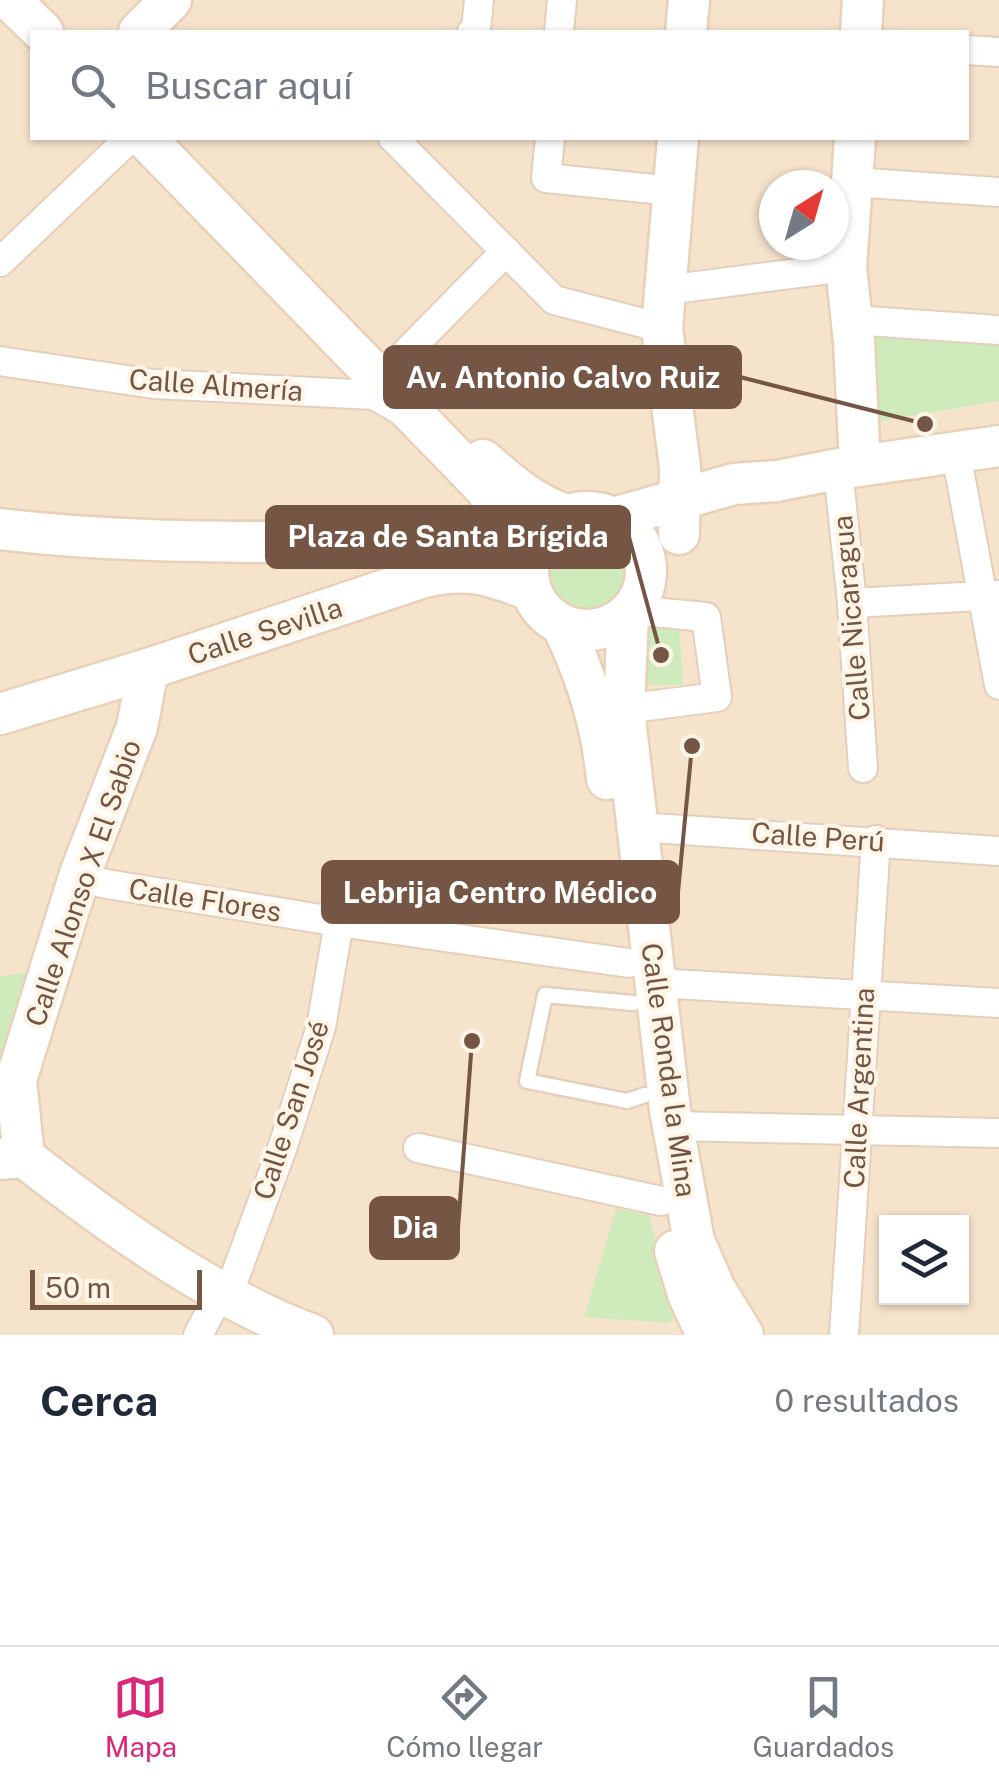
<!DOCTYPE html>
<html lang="es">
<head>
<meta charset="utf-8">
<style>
	:root { --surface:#fff; --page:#f2f2f3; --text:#1f2937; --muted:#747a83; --line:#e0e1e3; --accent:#db2777 }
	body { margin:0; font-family:"Public Sans",sans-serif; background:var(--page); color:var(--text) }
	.controls { position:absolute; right:30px; bottom:30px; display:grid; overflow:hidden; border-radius:0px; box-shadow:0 2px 8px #0004 }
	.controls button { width:90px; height:90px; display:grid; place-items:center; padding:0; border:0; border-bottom:2px solid var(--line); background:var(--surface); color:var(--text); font:50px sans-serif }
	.compass { position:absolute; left:759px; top:170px; width:90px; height:90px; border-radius:50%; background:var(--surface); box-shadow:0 2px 8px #0004; rotate:37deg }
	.scale { position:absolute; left:30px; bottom:25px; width:172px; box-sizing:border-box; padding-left:10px; border:5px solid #755645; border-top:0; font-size:28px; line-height:35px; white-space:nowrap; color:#755645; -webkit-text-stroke:8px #fff5e6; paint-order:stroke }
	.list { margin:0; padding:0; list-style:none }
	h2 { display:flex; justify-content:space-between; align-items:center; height:130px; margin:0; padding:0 40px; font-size:42px }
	h2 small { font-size:32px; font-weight:400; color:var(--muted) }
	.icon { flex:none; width:55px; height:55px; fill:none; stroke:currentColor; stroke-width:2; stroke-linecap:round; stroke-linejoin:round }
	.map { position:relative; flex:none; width:999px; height:1335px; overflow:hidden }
	.search { position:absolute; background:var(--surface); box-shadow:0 2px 8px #0004; left:30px; right:30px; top:30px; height:110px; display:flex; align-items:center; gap:25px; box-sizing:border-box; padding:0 35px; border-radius:0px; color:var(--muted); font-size:38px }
	.sheet { height:310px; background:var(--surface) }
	nav { display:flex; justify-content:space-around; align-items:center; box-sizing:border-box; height:140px; border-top:2px solid var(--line); background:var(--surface); font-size:28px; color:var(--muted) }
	nav a { display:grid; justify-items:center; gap:5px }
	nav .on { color:var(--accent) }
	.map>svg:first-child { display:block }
	.residential { fill:#f6e3cc; fill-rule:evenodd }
	.green { fill:#cfebbc }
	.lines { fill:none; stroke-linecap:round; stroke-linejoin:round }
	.lane-casing { stroke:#e4cfbd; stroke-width:19 }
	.street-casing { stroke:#e4cfbd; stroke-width:32 }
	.secondary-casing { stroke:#e9d0b9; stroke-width:45 }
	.lane { stroke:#fff; stroke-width:14 }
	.street { stroke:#fff; stroke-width:28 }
	.secondary { stroke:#fff; stroke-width:40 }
	.labels { text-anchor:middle; stroke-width:8; stroke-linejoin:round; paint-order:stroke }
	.street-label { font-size:28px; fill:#755645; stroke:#fff5e6 }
	.leader { fill:none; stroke:#755645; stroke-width:4 }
	.callout-dot { fill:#755645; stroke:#fff5e6; stroke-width:4 }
	.callout { fill:#755645; stroke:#755645; stroke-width:4 }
	.callout-label { font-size:30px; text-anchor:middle; font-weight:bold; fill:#fff }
</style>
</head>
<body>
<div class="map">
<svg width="999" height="1335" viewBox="0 0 999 1335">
	<rect width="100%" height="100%" fill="#fef2de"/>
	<path class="residential" d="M0 0H999V1335H0ZM32 32H966V138H32ZM774 185H834V245H774ZM886 1222H962V1298H886Z"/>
	<g class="green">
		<path d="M863 329 999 338V401L870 423Z"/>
		<circle cx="587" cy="570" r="45"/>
		<path d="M679 624 683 685H636L645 626Z"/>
		<path d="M28 973 0 1063V976Z"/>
		<path d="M616 1209 649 1215 676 1314 669 1323 584 1317Z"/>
	</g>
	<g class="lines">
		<g class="lane-casing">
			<path id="lane" d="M633 1003 545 995 527 1081 627 1101 645 1095"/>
		</g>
		<g class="street-casing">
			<g id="street">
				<path d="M472 32 476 29 479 0"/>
				<path d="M559 32 562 0"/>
				<path d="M966 50 999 52"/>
				<path d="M393 138 554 300 662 328"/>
				<path d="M550 138 546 178 673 191"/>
				<path d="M852 182 999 192"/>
				<path d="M0 262 130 138"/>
				<path d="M666 290 846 267"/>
				<path d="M852 320 999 330"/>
				<path d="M0 361 154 384 374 395 398 409"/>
				<path d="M391 368 506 251"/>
				<path d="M956 453 999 685"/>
				<path d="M838 469 852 603 863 768"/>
				<path d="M852 603 999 595"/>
				<path d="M624 709 717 697 706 617 632 610"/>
				<path d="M638 827 999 851"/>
				<path d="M80 874 101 883 339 922 629 963"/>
				<path d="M656 983 999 1003"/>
				<path d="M673 1126 999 1133"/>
				<path d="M418 1148 661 1201"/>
				<path d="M198 1335 213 1307 228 1295 283 1146 321 1027 339 922"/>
				<path d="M844 1335 876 840"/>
			</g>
		</g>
		<g class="secondary-casing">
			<g id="secondary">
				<path d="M10 0 43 32"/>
				<path d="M139 32 171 0"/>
				<path d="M686 32 689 0"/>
				<path d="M861 32 863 0"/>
				<path d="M145 138 486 489 528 560"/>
				<path d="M678 138 662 328 680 467 679 534"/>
				<path d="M855 138 846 267 854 342 860 465"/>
				<path d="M483 460C510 484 532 503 566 515"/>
				<circle cx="587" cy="571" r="59"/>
				<path d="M613 518 734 484 777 481 838 469 999 446"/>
				<path d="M0 529C94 540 188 542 283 542 315 541 350 536 382 539 416 542 436 562 471 556"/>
				<path d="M628 614 624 709 670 1110 694 1241 715 1289 743 1335"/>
				<path d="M562 625C586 674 602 725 607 779"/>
				<path d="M0 714 148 669 424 577C469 567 488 574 530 590"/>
				<path d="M24 1157 16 1080 80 874 137 727 148 669"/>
				<path d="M0 1159 24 1157C107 1222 214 1299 313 1335"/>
				<path d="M675 1251 688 1294 707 1335"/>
			</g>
		</g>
		<use href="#lane" class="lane"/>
		<use href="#street" class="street"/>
		<use href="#secondary" class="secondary"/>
	</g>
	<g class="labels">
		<g class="street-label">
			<text transform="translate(216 385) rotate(4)" y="10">Calle Almería</text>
			<text transform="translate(851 618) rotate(-95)" y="10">Calle Nicaragua</text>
			<text transform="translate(265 631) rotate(-18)" y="10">Calle Sevilla</text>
			<text transform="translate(818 837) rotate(4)" y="10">Calle Perú</text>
			<text transform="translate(83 883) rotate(-71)" y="10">Calle Alonso X El Sabio</text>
			<text transform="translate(205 900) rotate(9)" y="10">Calle Flores</text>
			<text transform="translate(669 1070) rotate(82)" y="10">Calle Ronda la Mina</text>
			<text transform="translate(859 1088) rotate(-87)" y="10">Calle Argentina</text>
			<text transform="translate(291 1110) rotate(-72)" y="10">Calle San José</text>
		</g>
	</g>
	<path class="leader" d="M925 424L740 377M661 655L629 537M692 746L678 892M472 1041L458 1228"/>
	<g class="callout-dot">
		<circle cx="925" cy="424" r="10"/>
		<circle cx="661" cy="655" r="10"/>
		<circle cx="692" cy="746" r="10"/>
		<circle cx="472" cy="1041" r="10"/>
	</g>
	<g class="callout">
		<rect x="385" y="347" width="355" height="60" rx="10"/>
		<rect x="267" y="507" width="362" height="60" rx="10"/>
		<rect x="323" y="862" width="355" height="60" rx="10"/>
		<rect x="371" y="1198" width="87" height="60" rx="10"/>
	</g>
	<g class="callout-label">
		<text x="563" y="388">Av. Antonio Calvo Ruiz</text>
		<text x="448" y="547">Plaza de Santa Brígida</text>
		<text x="500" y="903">Lebrija Centro Médico</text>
		<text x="415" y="1238">Dia</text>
	</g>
</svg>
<div class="controls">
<button><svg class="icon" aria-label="layers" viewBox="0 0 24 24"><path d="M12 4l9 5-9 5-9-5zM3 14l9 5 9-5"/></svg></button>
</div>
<svg class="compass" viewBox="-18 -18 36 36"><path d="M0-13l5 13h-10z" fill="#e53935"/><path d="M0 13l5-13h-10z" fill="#747a83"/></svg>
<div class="scale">50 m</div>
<div class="search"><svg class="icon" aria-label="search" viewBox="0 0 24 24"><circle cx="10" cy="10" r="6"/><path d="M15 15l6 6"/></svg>Buscar aquí</div>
</div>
<section class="sheet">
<h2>Cerca<small>0 resultados</small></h2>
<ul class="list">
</ul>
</section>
<nav>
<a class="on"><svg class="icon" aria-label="map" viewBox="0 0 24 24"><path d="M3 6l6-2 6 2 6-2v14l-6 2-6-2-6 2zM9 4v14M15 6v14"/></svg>Mapa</a>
<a><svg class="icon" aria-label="directions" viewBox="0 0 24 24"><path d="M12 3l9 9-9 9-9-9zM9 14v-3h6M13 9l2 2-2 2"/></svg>Cómo llegar</a>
<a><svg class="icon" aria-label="saved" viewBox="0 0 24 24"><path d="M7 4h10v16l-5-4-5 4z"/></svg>Guardados</a>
</nav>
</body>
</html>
